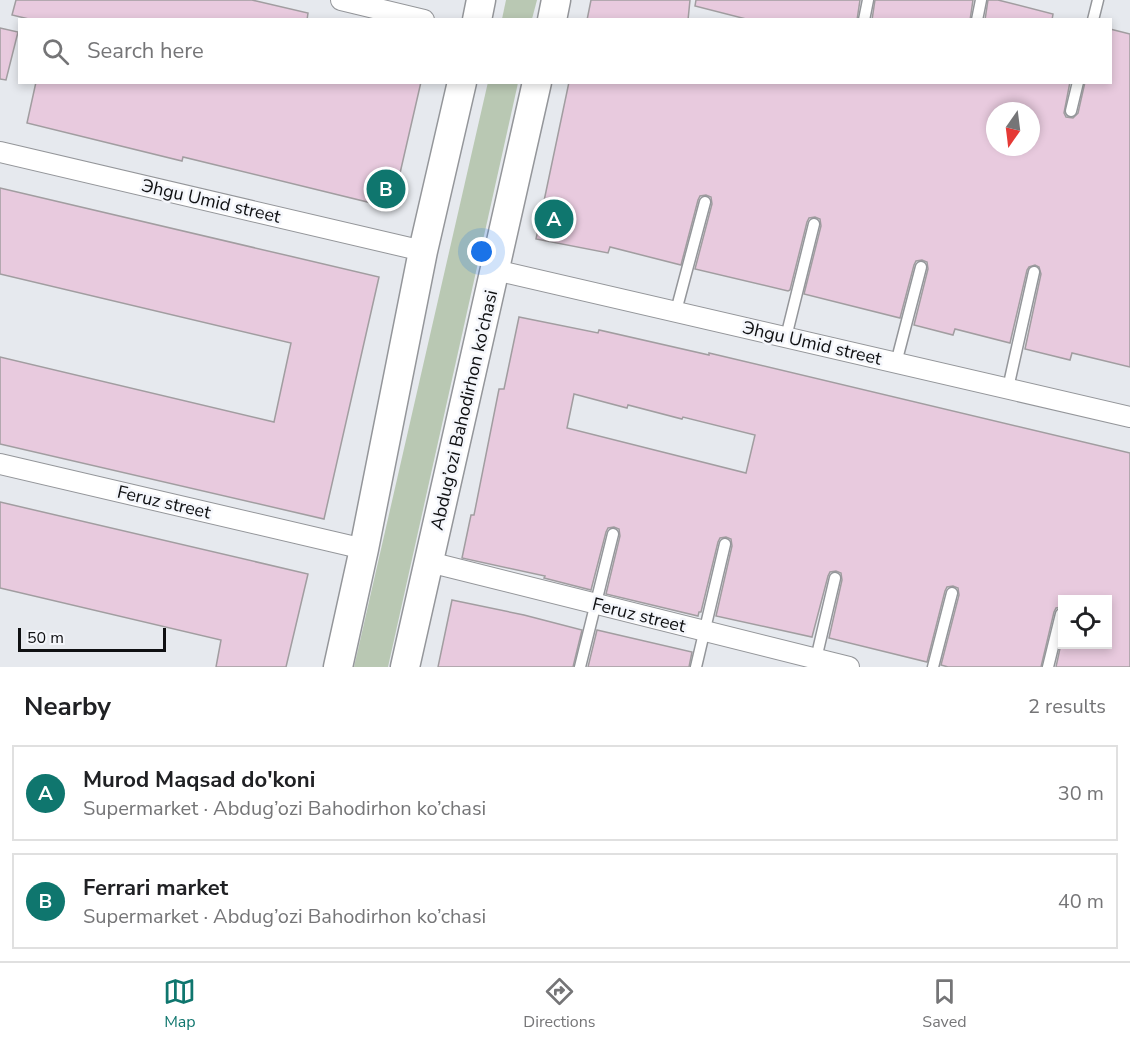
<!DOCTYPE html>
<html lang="en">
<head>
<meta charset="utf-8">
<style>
	:root { --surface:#fff; --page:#f2f2f2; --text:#202124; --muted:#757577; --line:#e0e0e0; --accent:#0f766e }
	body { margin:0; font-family:"Nunito Sans",sans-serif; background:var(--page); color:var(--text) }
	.controls { position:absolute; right:18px; bottom:18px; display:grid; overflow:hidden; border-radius:0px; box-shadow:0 3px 9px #0003 }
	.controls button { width:54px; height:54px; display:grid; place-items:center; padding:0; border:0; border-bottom:2px solid var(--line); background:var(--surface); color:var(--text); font:30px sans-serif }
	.compass { position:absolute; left:986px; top:102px; width:54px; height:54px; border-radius:50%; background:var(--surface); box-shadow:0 3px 9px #0003; rotate:194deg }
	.scale { position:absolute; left:18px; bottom:15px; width:148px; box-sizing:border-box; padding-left:6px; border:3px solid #0f1012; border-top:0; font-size:16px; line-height:21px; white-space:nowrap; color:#0f1012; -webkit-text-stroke:4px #f4f6fb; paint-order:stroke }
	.you { position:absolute; left:482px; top:252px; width:21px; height:21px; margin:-15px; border:4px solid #fff; border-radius:50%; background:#1a73e8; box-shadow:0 0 0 9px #1a73e833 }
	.badge { display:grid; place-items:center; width:39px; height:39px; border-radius:50%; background:var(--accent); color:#fff; font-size:20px; font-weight:700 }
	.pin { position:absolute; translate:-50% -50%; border:3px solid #fff; box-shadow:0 2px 6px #0006 }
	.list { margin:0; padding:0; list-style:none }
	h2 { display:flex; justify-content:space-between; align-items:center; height:78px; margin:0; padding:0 24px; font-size:26px }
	h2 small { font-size:20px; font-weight:400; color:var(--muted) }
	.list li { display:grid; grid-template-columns:39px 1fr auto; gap:18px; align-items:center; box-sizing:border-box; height:96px; margin:0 12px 12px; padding:0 12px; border:2px solid var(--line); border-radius:0px }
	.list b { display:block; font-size:22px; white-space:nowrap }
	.list p { margin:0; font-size:20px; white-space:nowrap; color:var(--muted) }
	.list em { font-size:20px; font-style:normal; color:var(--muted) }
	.icon { flex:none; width:33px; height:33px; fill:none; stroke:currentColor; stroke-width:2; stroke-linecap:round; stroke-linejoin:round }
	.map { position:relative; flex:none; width:1130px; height:667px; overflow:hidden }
	.search { position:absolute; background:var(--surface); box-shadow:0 3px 9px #0003; left:18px; right:18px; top:18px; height:66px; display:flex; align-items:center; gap:15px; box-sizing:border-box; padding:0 21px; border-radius:0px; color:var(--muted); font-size:22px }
	.sheet { height:294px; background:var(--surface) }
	nav { display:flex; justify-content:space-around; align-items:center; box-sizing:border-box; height:84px; border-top:2px solid var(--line); background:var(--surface); font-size:16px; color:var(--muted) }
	nav a { display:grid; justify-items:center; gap:3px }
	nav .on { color:var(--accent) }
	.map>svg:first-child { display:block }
	.green { fill:#b9c8b3 }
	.building { fill:#e8cade; stroke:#a19da0; stroke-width:1.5; fill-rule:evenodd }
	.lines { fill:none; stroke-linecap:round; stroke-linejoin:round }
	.service-casing { stroke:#94969a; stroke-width:13 }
	.minor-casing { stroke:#94969a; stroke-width:22 }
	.secondary-casing { stroke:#94969a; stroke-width:31 }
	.service { stroke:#fff; stroke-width:10 }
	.minor { stroke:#fff; stroke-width:20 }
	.secondary { stroke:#fff; stroke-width:28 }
	.labels { text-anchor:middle; stroke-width:5; stroke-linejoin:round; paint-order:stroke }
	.street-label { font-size:18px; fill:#0f1012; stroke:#f4f6fb }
</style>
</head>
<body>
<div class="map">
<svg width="1130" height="667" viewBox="0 0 1130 667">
	<rect width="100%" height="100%" fill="#e6e9ee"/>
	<g class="green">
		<path d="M506 0H537L532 19H502Z"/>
		<path d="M488 82 518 83 388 667H354Z"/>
	</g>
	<g class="building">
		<path d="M16 0H252L308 13 307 20H33L12 15Z"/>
		<path d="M591 0H690L688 20H587Z"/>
		<path d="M696 0H860L857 20H750L695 6Z"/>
		<path d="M875 0H973L970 20H872Z"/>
		<path d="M988 0H998L1053 14 1052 20H985Z"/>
		<path d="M0 28 18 32 6 80 0 79Z"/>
		<path d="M1110 29 1130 34V367L1072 353 1070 360 1025 349 1041 274 1039 267 1035 265 1029 267 1027 270 1010 343 955 329 953 335 914 325 928 269 927 262 922 260 916 261 914 265 900 318 804 294 821 226 820 219 815 217 809 218 807 222 790 290 788 291 695 269 712 204 711 197 706 195 700 196 698 200 681 265 610 247 608 253 536 239 569 82H1070L1064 113 1066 117 1073 118 1078 113 1085 82H1110ZM995 111H1031V147H995Z"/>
		<path d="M36 82H421L392 208 183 157 182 161 27 123Z"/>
		<path d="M0 188 379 277 324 519 0 444V357L274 422 291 343 0 274Z"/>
		<path d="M519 317 598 333 599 330 709 355V353L1130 453V667H1056L1062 639V645H1107V600H1062V607L1056 608 1054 612 1041 667H948L941 665 959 595 958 588 953 586 947 587 945 591 927 662 829 638 842 580 841 573 836 571 830 572 828 576 812 637 716 616 732 546 731 539 726 537 720 538 718 542 701 612H699L698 616 606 594 620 536 619 529 614 527 608 528 606 532 591 590 544 578 545 576 462 558 471 515H474L499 389H504ZM574 394 627 408 628 405 682 419 683 417 755 435 746 473 567 428Z"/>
		<path d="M0 502 308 574 286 667H216L221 640 0 588Z"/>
		<path d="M452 600 524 615 582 630 573 667H438Z"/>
		<path d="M597 630 692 652 689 667H588Z"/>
	</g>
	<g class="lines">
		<g class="service-casing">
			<g id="service">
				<path d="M864 20 868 0"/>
				<path d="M977 20 981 0"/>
				<path d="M1093 20 1098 0"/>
				<path d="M1071 111 1078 82"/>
				<path d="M676 311 705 202"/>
				<path d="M786 337 814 224"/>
				<path d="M896 363 921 267"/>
				<path d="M1008 388 1034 272"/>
				<path d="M815 663 835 578"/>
				<path d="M580 667 613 534"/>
				<path d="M696 667 725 544"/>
				<path d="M933 667 952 593"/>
				<path d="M1048 667 1061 614"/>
			</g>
		</g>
		<g class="minor-casing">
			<g id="minor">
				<path d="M341 0 424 20"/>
				<path d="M0 152 423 251"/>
				<path d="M495 270 1130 417"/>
				<path d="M0 464 364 549"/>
				<path d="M429 562 849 667"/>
			</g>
		</g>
		<g class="secondary-casing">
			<g id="secondary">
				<path d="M477 20 481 0"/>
				<path d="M552 20 556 0"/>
				<path d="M338 667 364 549 423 251 462 82"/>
				<path d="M405 667 537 82"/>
			</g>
		</g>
		<use href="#service" class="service"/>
		<use href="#minor" class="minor"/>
		<use href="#secondary" class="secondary"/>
	</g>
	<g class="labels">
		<g class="street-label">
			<text transform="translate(211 201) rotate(13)" y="6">Эhgu Umid street</text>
			<text transform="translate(812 343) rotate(13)" y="6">Эhgu Umid street</text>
			<text transform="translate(464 410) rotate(-77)" y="6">Abdug’ozi Bahodirhon ko’chasi</text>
			<text transform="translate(164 502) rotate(13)" y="6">Feruz street</text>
			<text transform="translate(639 615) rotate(14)" y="6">Feruz street</text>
		</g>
	</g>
</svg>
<div class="controls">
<button><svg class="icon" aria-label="locate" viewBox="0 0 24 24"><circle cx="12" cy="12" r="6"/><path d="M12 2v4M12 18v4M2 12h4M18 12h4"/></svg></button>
</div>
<svg class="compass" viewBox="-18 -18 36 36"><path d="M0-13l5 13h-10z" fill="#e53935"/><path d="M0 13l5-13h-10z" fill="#757577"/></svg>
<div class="scale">50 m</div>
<div class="you"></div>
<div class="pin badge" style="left:554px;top:219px">A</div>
<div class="pin badge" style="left:386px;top:189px">B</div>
<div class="search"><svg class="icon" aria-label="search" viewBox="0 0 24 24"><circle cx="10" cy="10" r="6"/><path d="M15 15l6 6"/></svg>Search here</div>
</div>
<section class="sheet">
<h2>Nearby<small>2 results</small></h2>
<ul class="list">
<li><span class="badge">A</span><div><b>Murod Maqsad do'koni</b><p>Supermarket · Abdug’ozi Bahodirhon ko’chasi</p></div><em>30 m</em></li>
<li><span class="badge">B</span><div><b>Ferrari market</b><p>Supermarket · Abdug’ozi Bahodirhon ko’chasi</p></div><em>40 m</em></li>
</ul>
</section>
<nav>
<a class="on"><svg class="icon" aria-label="map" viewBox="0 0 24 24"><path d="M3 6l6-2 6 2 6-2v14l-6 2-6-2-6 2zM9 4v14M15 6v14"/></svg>Map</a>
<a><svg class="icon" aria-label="directions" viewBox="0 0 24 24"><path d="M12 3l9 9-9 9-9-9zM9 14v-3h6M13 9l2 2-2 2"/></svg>Directions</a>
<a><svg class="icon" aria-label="saved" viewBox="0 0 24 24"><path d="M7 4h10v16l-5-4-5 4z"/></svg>Saved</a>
</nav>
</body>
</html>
